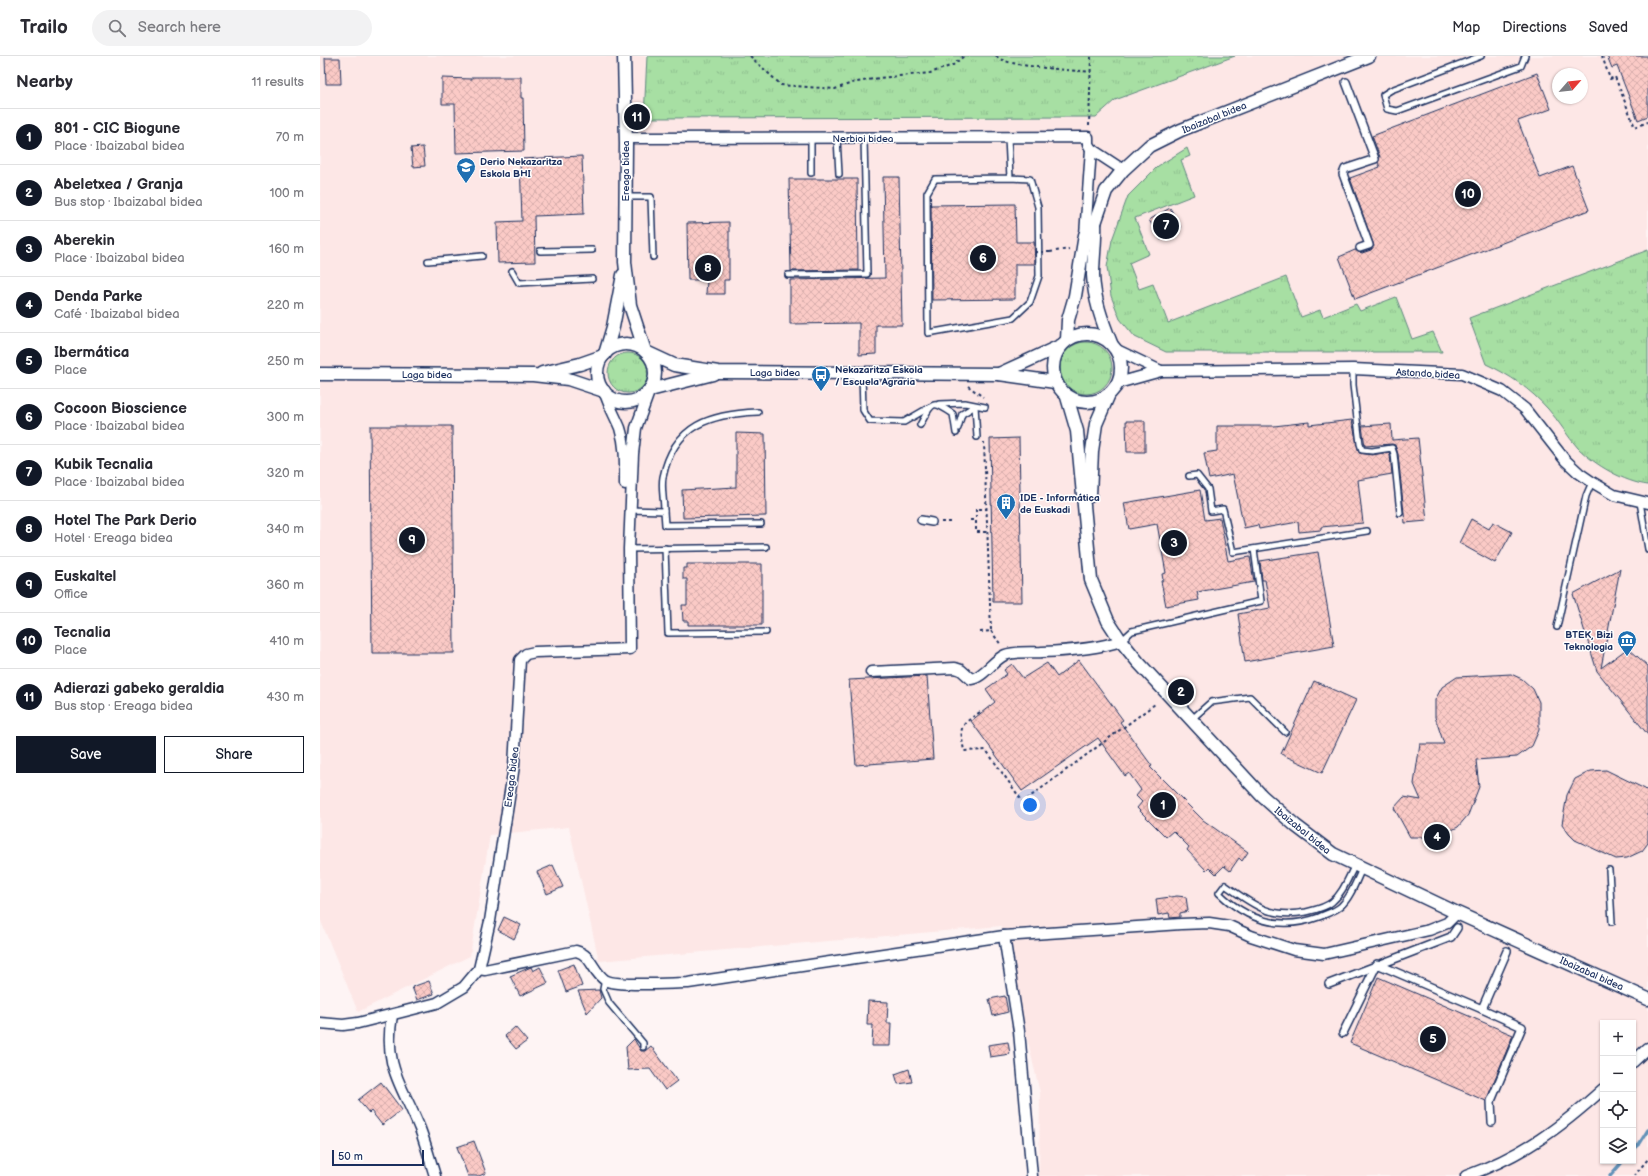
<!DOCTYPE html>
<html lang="en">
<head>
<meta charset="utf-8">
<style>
	:root { --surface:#fff; --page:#f2f2f3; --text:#2b2b33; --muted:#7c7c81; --line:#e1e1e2; --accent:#111827 }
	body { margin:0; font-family:"Balsamiq Sans",sans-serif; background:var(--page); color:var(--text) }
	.controls { position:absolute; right:12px; bottom:12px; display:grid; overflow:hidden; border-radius:0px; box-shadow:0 1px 3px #0004 }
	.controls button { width:36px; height:36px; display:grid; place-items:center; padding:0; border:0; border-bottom:1px solid var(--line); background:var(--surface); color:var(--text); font:20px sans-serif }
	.compass { position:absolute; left:1232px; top:12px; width:36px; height:36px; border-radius:50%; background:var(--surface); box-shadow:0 1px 3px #0004; rotate:62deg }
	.scale { position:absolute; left:12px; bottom:10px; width:92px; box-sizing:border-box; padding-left:4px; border:2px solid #1b2f5e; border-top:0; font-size:11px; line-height:14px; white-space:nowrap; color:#1b2f5e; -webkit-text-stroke:3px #fff; paint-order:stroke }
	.you { position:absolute; left:710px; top:749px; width:14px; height:14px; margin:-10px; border:3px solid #fff; border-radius:50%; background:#1a73e8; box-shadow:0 0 0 6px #1a73e833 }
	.badge { display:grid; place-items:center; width:26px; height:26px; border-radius:50%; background:var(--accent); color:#fff; font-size:13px; font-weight:700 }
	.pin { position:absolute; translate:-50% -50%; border:2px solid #fff; box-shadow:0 1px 4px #0006 }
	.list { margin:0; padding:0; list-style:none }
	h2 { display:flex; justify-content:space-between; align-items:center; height:52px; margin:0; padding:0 16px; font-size:17px }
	h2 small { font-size:13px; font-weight:400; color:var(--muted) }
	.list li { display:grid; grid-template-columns:26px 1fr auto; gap:12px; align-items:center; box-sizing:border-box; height:56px; padding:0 16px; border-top:1px solid var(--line) }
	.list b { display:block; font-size:15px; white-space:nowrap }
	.list p { margin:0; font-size:13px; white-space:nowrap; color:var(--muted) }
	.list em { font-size:13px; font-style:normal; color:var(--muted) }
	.actions { display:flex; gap:8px; padding:12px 16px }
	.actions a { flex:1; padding:9px 0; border:1px solid var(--accent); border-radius:0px; text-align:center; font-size:14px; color:var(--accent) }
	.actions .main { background:var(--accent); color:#fff }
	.icon { flex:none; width:22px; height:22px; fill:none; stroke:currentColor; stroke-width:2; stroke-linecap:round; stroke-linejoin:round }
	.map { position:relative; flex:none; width:1328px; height:1120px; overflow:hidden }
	header { display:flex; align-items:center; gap:24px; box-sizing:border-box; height:56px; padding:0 20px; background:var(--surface); border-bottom:1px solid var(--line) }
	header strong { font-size:19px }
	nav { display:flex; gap:22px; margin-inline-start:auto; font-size:14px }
	.search { width:280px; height:36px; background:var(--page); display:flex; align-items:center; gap:10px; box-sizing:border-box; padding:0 14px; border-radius:22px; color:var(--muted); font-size:15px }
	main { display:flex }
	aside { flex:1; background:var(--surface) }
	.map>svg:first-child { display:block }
	.built { fill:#fde7e6; fill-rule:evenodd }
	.grass { fill:url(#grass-tufts); stroke:#618780 }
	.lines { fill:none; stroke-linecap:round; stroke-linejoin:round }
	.stream { stroke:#6291b8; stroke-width:3.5 }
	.building { fill:url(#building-cross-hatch); stroke:#1b2f5e }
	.service-casing { stroke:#1b2f5e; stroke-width:8 }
	.pedestrian-casing { stroke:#1b2f5e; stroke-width:10 }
	.minor-casing { stroke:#1b2f5e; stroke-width:13 }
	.tertiary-casing { stroke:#1b2f5e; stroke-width:15 }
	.path { stroke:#1b2f5e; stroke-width:2; stroke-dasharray:3 3; stroke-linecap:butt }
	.service { stroke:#fff; stroke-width:5 }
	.pedestrian { stroke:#fff; stroke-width:7 }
	.minor { stroke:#fff; stroke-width:10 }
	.tertiary { stroke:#fff; stroke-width:12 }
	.path-bridge { stroke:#1b2f5e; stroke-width:2; stroke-dasharray:3 3; stroke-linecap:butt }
	.labels { text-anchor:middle; stroke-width:3; stroke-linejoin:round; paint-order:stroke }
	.street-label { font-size:10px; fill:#1b2f5e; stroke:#fff }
	.poi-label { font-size:10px; font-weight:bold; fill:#1b2f5e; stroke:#fff; text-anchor:start }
</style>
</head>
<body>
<header>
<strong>Trailo</strong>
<div class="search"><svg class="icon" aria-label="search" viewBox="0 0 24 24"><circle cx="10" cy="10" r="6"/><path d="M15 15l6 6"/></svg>Search here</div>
<nav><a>Map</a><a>Directions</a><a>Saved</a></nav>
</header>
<main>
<aside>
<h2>Nearby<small>11 results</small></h2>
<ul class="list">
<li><span class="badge">1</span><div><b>801 - CIC Biogune</b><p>Place · Ibaizabal bidea</p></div><em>70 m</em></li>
<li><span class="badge">2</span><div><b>Abeletxea / Granja</b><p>Bus stop · Ibaizabal bidea</p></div><em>100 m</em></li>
<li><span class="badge">3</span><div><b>Aberekin</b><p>Place · Ibaizabal bidea</p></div><em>160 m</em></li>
<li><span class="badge">4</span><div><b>Denda Parke</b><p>Café · Ibaizabal bidea</p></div><em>220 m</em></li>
<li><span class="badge">5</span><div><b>Ibermática</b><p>Place</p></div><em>250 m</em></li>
<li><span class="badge">6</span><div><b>Cocoon Bioscience</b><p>Place · Ibaizabal bidea</p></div><em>300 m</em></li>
<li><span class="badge">7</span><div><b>Kubik Tecnalia</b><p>Place · Ibaizabal bidea</p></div><em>320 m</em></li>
<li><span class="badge">8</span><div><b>Hotel The Park Derio</b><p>Hotel · Ereaga bidea</p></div><em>340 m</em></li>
<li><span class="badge">9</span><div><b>Euskaltel</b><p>Office</p></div><em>360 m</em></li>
<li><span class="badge">10</span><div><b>Tecnalia</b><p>Place</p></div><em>410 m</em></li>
<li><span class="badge">11</span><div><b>Adierazi gabeko geraldia</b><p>Bus stop · Ereaga bidea</p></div><em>430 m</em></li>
</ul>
<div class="actions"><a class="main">Save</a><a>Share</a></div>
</aside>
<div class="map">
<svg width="1328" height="1120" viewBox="0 0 1328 1120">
	<defs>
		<pattern id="grass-tufts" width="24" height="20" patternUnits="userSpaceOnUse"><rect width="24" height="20" fill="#a7dfa3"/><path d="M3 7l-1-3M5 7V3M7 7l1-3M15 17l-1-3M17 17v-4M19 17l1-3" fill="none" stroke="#8fc08f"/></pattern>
		<pattern id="building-cross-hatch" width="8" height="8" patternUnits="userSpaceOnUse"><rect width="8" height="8" fill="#fbcac6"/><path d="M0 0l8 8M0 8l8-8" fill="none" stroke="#d7aeac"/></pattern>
	</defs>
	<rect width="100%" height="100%" fill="#fef4f4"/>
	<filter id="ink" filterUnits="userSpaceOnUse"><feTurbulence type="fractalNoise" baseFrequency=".025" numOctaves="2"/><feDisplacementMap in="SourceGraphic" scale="8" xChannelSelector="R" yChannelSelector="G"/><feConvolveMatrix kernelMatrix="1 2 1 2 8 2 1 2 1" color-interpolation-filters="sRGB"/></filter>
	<g filter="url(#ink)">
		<path class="built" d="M0 0H327L324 62 776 61 795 44 915 0H1328V1120H719L720 1037 681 870 279 905 249 771 170 779 150 900 38 956 0 863ZM1238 18H1262V42H1238ZM1283 967H1313V1105H1283Z"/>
		<g class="grass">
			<path d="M327 0H915L795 44 776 61 324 62Z"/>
			<path d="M867 92 870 100 861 104 874 139 815 162 829 198 809 207 819 233 833 228 848 267 966 221 981 261 1000 254 1003 261 1036 248 1040 255 1076 241 1092 283 1113 276 1122 296H846L815 281 800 263 791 240 787 211 792 184 808 140 838 110Z"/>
			<path d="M1328 194V429C1304 426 1275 409 1258 392 1247 380 1239 365 1228 353 1210 333 1190 319 1166 308L1149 262Z"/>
			<circle cx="766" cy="312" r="26"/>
			<circle cx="308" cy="317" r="20"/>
		</g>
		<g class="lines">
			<g class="stream">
				<path d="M1313 1093 1320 1087 1328 1074"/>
				<path d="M1290 1120 1303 1105"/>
			</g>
		</g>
		<g class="building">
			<path d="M1287 0H1328V60L1318 64 1297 10 1292 12Z"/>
			<path d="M5 2H20L21 28H6Z"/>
			<path d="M1217 17 1231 53 1198 65 1220 122 1252 110 1269 154 1035 243 1019 201 1035 194 1042 197 1051 194 1054 190 1030 122 1060 111 1058 107 1060 101 1052 80Z"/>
			<path d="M152 21H201V42H203L204 95 136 97 135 48H122V22L152 23Z"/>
			<path d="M103 91 105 110 93 111 91 92Z"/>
			<path d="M262 100 264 158 214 160 215 206 178 207 177 166 202 165 200 103Z"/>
			<path d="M563 121H579L582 269H556V298L539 299V267L470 268V224L565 222Z"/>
			<path d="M469 123H537L538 214 471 215Z"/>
			<path d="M695 148 696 186H714L715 208H695V243L612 244 611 149Z"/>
			<path d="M850 152 861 172 841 184 829 164Z"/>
			<path d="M409 166V224H404V238H386L387 224H368L367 167Z"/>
			<path d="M1032 364 1039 397 1052 399 1069 396 1070 399 1072 418 1038 424 1043 467 1001 471V474L979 476 978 466 939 473 938 469 924 472 913 418 889 423 884 397 897 395V370H954L989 366V369Z"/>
			<path d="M806 365H825V396H807Z"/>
			<path d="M1071 368 1072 384 1098 382 1107 465 1085 467 1078 398 1075 389 1072 388 1045 390 1042 370Z"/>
			<path d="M50 370H132L134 597H52Z"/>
			<path d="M416 377 445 378 446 460 363 462 362 434 416 431Z"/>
			<path d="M699 382 702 546H673L670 383Z"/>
			<path d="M880 434 885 464 900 462 908 505 930 501 934 526 877 536 879 544 846 550 841 525 843 524 842 518 846 517 837 468 809 473 804 447Z"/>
			<path d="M1151 463 1169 473 1173 466 1192 476 1175 507 1139 487Z"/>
			<path d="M998 496 1014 590 925 606 918 558 950 552 945 524H942L940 505Z"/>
			<path d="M367 508H442V569H368V565H363L362 549H367V523H363V512H367Z"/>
			<path d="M1300 513 1281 612 1308 592 1328 610V679L1277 615 1253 538Z"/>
			<path d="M759 604 803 664 800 666 832 710 830 711 883 764 928 796 922 805 919 802 910 815 904 810 896 818 889 811 886 814 867 794 869 791 853 775 846 781 817 752 822 746 816 740 821 734 809 717 805 720 778 682 702 735 651 665 675 646 666 633 687 618 684 614 692 608 703 622 727 607 737 621Z"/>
			<path d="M1191 618 1202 623 1213 633 1219 646V674L1212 690 1197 701 1156 704 1159 731 1148 759 1138 771 1117 781H1090L1074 752 1084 741 1101 744 1094 728 1100 688H1124L1115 661V644L1122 631 1137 621Z"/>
			<path d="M607 620 613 703 536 709 529 624Z"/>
			<path d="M994 625 1036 644 1002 717 961 698Z"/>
			<path d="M1286 714 1325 733 1328 736V787L1322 795 1307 802 1296 803 1255 784 1249 778 1242 768 1247 739 1255 723 1271 715Z"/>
			<path d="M233 809 243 831 227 838 217 816Z"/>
			<path d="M857 840 866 841 868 855 860 857V861L850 862 849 857 838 859 836 843Z"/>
			<path d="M184 861 201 869 194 883 178 874Z"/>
			<path d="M254 908 262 930 246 936 238 914Z"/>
			<path d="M211 911 213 915 220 911 228 927 200 940 190 920Z"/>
			<path d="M1058 921 1193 979 1166 1045 1030 987Z"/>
			<path d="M109 925 114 938 97 944 92 931Z"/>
			<path d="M279 934 281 942 267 957 258 935Z"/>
			<path d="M685 940 688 956 673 960 669 943Z"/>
			<path d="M548 945 568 946 567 967H571L570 990H552L553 969H547Z"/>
			<path d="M195 971 207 985 196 993 185 980Z"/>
			<path d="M314 983 321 995H325L331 990 357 1025 345 1034 330 1013 308 1014 306 991Z"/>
			<path d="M688 986 690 998 670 1001 668 989Z"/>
			<path d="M589 1013 592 1026 578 1028 575 1018Z"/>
			<path d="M61 1026 82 1054 62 1069 51 1055 49 1057 38 1044Z"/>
			<path d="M154 1085 166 1117 159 1120H148L137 1091Z"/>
		</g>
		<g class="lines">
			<g class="service-casing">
				<g id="service">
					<path d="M1161 0 1071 34 1063 39 1067 53 1077 55 1201 10 1205 0"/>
					<path d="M517 82 519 118"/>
					<path d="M688 82 690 122 710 123 718 151 719 220 710 246 693 262 608 277 607 137 615 123 690 122"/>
					<path d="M491 117V82"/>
					<path d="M306 141H331L333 201"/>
					<path d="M220 195 272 194"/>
					<path d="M108 205 162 200"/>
					<path d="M192 215 199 227 272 223"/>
					<path d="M468 219 547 218 544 82"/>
					<path d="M1033 313V329L1040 388 1042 394 1052 395 1072 392 1074 398 1080 457"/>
					<path d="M542 318 543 354 550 365 584 366 610 351"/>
					<path d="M619 348 645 347 665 351"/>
					<path d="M655 350 657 381"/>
					<path d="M600 369C613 346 611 343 633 358L636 377"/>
					<path d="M638 372 642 358 655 350"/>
					<path d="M869 420 877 419 888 433 891 455 903 453 913 496 1047 475"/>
					<path d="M1320 446 1328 493"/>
					<path d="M310 454 344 455C344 444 341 431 343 421 354 368 391 358 438 356"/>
					<path d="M344 455 345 469 441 468"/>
					<path d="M345 492 348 577 446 576"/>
					<path d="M309 493 446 491"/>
					<path d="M1237 571 1266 440 1272 426"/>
					<path d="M801 585 812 575 941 545 934 493"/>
					<path d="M872 663 891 646 930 641 965 676"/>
					<path d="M1035 809C1028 822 1023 837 1012 846 1005 852 994 854 986 856 950 863 933 849 905 829L899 837C928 865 961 875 999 861 1006 858 1016 855 1021 850 1031 841 1036 825 1042 813"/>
					<path d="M1289 814 1292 866"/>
					<path d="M285 923 283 933 289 947 323 987V991"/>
				</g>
			</g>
			<g class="pedestrian-casing">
				<g id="pedestrian">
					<path d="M1026 26 1055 103 1025 113 1023 118 1049 189 1040 192"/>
					<path d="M601 464 612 466"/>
					<path d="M1009 928 1131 881 1137 872"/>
					<path d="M1023 977 1057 908 1162 953"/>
					<path d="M1172 1066 1171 1045 1202 971 1162 953 1187 895"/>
				</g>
			</g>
			<g class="minor-casing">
				<g id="minor">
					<path d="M306 82 768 81V88L771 93 803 114"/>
					<path d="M765 179 771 93"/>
					<path d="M797 294 841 315"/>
					<path d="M798 327 841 315 1033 313 1142 318 1182 335 1205 353 1245 404 1259 417 1272 426 1294 439 1328 447"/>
					<path d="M285 337C289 350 295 360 300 372 306 391 305 409 305 428"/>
					<path d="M551 616 635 612 641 614 651 623C664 621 673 604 685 599 695 595 712 597 722 596 749 595 776 593 801 585"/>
					<path d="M684 880 699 975 712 1120"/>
					<path d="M159 913 165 914 256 895C272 899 272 915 285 924 297 931 352 927 368 927L684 880 861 868 889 867 909 870 931 880 974 894 1004 898 1109 874 1127 867 1137 857"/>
					<path d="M72 959C63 1012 82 1028 100 1073 106 1089 110 1104 115 1120"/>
					<path d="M0 967 23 969 38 967 117 947 144 931 159 913 170 865 194 710 200 604 206 598 215 596 310 593 309 493 313 398 316 372 329 336"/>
					<path d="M1313 1006 1328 992"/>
					<path d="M1146 1120C1202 1100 1240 1072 1283 1033"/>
				</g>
			</g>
			<g class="tertiary-casing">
				<g id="tertiary">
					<path d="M304 0 306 88 305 206 310 249 325 295"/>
					<path d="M775 167C776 184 773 201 773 219 774 243 782 265 791 287"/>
					<circle cx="767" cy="312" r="34"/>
					<path d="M747 284 748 264 755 240 765 179 775 167 786 135 803 114 829 90 861 74 1049 0"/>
					<circle cx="306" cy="317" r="29"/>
					<path d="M326 296 354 309 398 316 679 318 735 326"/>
					<path d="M285 298 293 271 303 219"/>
					<path d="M222 317 260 308 283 300"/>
					<path d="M0 318 213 319 248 323 284 335"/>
					<path d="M679 318 740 290"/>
					<path d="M330 334 393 318"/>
					<path d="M747 341 757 375 771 524 788 565 801 585 818 606 942 740 976 770 1013 798 1137 857 1328 943"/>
					<path d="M770 440 772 395 776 368 789 338"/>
				</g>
			</g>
			<g class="path">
				<path d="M430 0 461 29 515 33 532 27 559 22 610 17 633 9 644 0"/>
				<path d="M676 0C685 11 753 14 771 16"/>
				<path d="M1282 0 1290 23 1295 21 1315 71 1328 66"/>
				<path d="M769 70 771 0"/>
				<path d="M730 196 749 193"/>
				<path d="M648 330 663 341"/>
				<path d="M650 464H655"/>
				<path d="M621 466H631"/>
				<path d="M666 476H656V453H667"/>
				<path d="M671 575 681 589"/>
				<path d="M660 576 671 575 664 386"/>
				<path d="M660 656C638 671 640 670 644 695L666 694 703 746 835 648"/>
				<path d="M1314 1120 1328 1103"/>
			</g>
			<use href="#service" class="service"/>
			<use href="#pedestrian" class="pedestrian"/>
			<use href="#minor" class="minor"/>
			<use href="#tertiary" class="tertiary"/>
			<path class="path-bridge" d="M715 196H730"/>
		</g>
	</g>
	<defs>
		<g id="school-pin" transform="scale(1)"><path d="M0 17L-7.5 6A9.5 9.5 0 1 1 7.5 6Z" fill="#1f6fb2" stroke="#fff"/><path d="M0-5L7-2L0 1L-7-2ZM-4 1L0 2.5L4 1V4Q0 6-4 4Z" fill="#fff"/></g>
		<g id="bus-pin" transform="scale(1)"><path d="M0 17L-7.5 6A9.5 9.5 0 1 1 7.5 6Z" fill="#1f6fb2" stroke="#fff"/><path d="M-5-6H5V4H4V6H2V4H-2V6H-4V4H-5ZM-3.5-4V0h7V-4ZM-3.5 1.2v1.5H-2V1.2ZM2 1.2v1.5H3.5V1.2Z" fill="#fff"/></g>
		<g id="building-pin" transform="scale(1)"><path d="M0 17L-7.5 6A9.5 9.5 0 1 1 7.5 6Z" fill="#1f6fb2" stroke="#fff"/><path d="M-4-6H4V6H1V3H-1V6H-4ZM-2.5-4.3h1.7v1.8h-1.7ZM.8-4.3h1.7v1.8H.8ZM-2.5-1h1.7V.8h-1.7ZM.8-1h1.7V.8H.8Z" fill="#fff"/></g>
		<g id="museum-pin" transform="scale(1)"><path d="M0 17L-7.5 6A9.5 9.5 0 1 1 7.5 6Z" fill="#1f6fb2" stroke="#fff"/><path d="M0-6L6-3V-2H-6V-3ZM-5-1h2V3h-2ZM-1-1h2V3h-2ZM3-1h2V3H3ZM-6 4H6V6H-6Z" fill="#fff"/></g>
	</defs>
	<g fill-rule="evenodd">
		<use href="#school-pin" x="146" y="111"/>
		<use href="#bus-pin" x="501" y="319"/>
		<use href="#building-pin" x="686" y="447"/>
		<use href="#museum-pin" x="1307" y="584"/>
	</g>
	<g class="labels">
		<g class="street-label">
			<text transform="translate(894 61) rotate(-22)" y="4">Ibaizabal bidea</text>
			<text x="543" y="86">Nerbioi bidea</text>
			<text transform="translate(305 115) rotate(-90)" y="4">Ereaga bidea</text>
			<text x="455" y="320">Laga bidea</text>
			<text transform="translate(1108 317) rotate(3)" y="4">Astondo bidea</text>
			<text x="107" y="322">Laga bidea</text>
			<text transform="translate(191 721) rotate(-83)" y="4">Ereaga bidea</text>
			<text transform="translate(983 774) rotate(39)" y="4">Ibaizabal bidea</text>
			<text transform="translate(1272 917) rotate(24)" y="4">Ibaizabal bidea</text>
		</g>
		<g class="poi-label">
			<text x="160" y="109">Derio Nekazaritza<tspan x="160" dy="12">Eskola BHI</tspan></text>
			<text x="515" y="317">Nekazaritza Eskola<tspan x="515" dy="12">/ Escuela Agraria</tspan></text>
			<text x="700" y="445">IDE - Informática<tspan x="700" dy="12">de Euskadi</tspan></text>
			<text x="1293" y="582" text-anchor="end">BTEK, Bizi<tspan x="1293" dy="12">Teknologia</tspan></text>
		</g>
	</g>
</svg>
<div class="controls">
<button>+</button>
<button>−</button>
<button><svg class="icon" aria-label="locate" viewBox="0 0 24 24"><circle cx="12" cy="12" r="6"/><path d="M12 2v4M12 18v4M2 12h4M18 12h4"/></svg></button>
<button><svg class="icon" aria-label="layers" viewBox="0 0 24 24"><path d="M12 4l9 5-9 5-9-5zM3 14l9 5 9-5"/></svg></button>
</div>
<svg class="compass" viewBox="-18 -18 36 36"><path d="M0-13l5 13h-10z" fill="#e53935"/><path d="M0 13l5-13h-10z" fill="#7c7c81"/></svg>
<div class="scale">50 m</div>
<div class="you"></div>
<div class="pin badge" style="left:843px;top:749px">1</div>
<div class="pin badge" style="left:861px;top:636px">2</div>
<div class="pin badge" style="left:854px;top:487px">3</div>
<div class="pin badge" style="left:1117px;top:781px">4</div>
<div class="pin badge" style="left:1113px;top:983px">5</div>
<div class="pin badge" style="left:663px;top:202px">6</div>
<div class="pin badge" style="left:846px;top:170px">7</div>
<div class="pin badge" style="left:388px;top:212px">8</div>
<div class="pin badge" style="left:92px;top:484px">9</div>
<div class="pin badge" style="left:1148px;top:138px">10</div>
<div class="pin badge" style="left:317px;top:61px">11</div>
</div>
</main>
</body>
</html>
